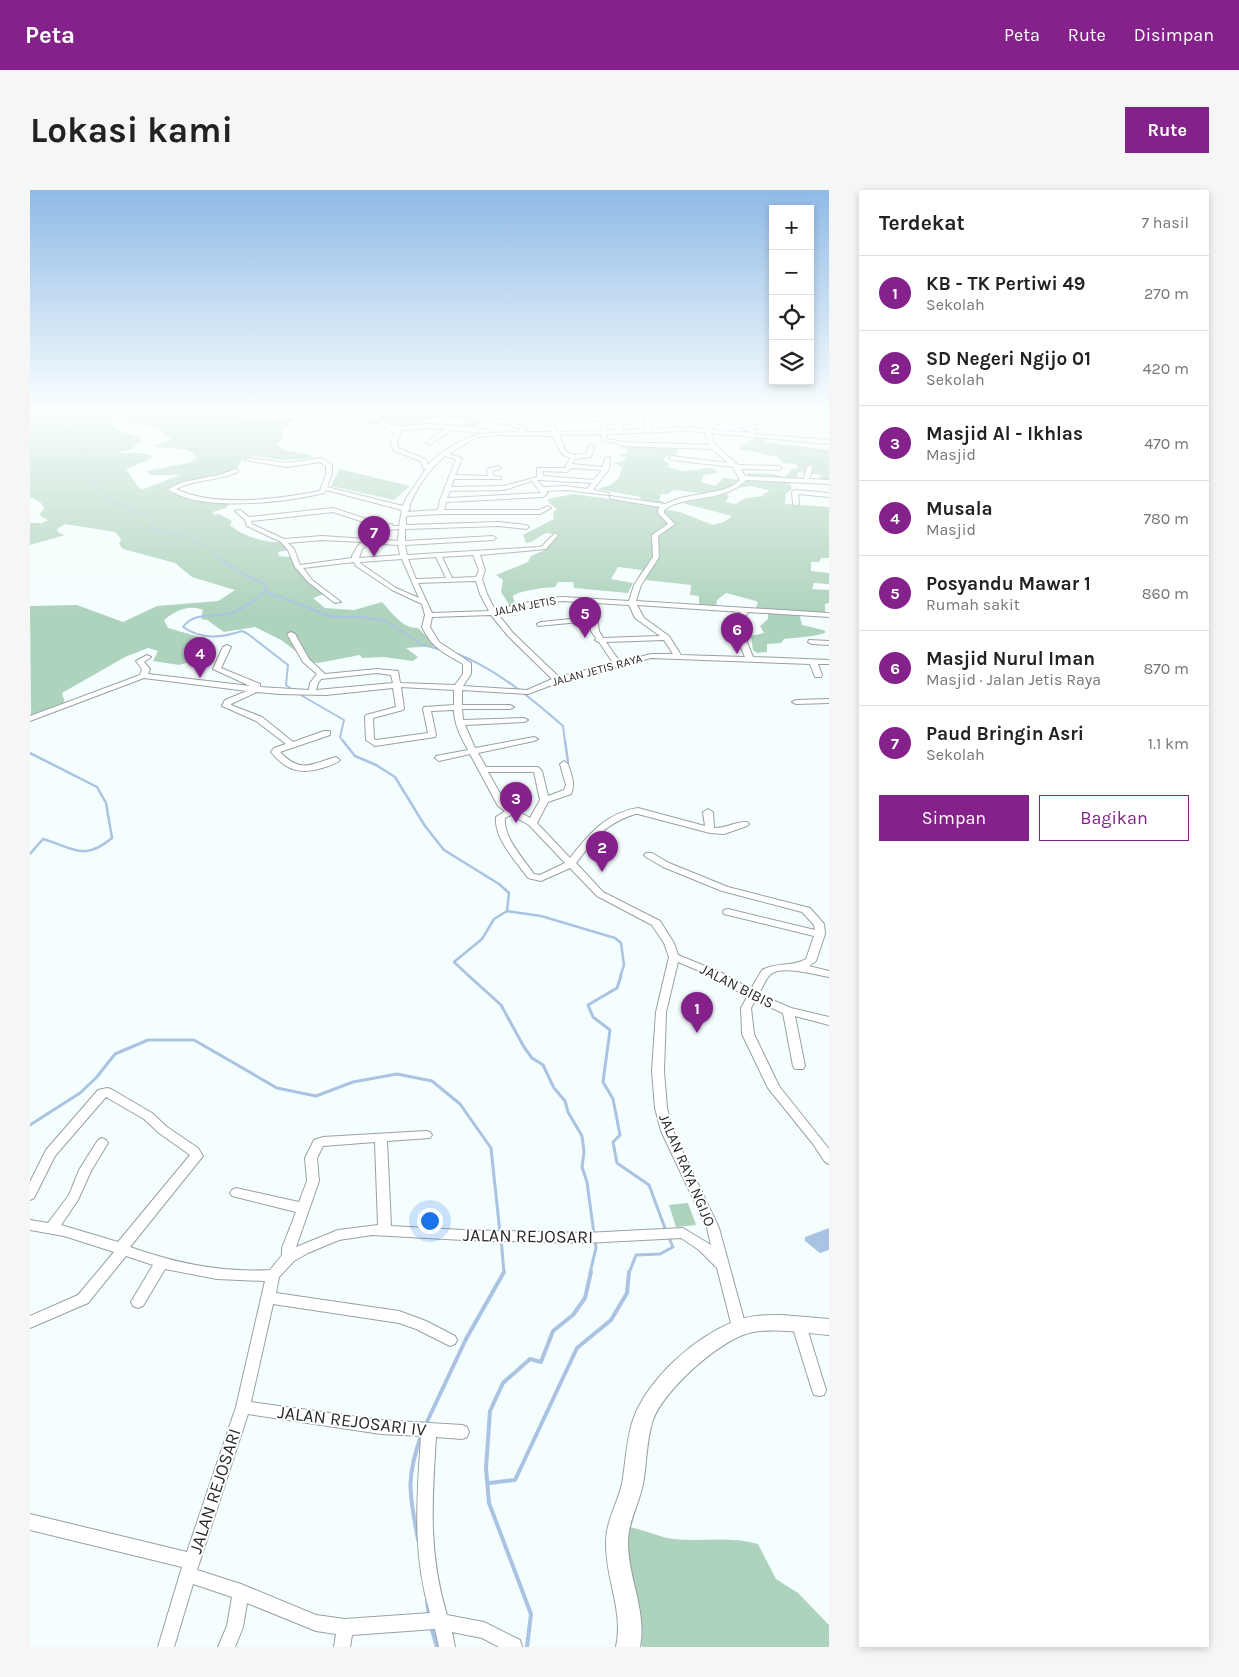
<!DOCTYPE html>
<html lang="id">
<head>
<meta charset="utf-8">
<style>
	:root { --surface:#fff; --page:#f6f6f6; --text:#222; --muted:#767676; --line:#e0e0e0; --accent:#85218b }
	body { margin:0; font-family:Karla,sans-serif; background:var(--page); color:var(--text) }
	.controls { position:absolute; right:15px; top:15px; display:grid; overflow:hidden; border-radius:0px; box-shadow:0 2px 8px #0003 }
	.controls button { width:45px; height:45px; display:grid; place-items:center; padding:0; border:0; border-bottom:1px solid var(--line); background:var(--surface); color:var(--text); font:25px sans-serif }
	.you { position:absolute; left:399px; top:1030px; width:18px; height:18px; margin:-12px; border:4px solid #fff; border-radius:50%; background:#1a73e8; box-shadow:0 0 0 8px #1a73e833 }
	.badge { display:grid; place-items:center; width:32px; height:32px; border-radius:50%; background:var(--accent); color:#fff; font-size:16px; font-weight:700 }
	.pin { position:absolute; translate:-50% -41px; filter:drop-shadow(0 1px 2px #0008) }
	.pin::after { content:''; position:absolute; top:26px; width:18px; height:15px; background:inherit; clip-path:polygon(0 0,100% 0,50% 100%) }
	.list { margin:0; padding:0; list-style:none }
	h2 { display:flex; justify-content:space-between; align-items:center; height:65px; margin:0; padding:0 20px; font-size:21px }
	h2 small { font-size:16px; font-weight:400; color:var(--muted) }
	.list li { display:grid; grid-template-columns:32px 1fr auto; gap:15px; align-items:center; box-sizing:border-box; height:75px; padding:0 20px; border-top:1px solid var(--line) }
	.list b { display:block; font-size:19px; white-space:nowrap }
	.list p { margin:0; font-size:16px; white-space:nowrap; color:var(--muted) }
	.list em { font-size:16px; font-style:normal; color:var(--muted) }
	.actions { display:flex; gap:10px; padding:15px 20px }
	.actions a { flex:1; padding:11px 0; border:1px solid var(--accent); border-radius:0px; text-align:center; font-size:18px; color:var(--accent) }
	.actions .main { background:var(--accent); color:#fff }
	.icon { flex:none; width:28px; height:28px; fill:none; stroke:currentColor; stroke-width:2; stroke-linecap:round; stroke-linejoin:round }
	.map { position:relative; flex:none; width:799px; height:1457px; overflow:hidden; border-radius:0px }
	header { display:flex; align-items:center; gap:30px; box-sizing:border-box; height:70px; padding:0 25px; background:var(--accent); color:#fff }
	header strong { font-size:24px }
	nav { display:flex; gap:28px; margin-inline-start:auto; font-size:18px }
	.intro { display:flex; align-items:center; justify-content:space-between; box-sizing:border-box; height:120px; padding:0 30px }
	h1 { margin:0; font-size:35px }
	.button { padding:12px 22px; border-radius:0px; background:var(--accent); color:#fff; font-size:18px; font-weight:700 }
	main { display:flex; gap:30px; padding:0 30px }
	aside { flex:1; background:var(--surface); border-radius:0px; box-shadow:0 2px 8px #0003 }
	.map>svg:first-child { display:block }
	.green { fill:#aed3bc; fill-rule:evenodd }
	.water { fill:#aac3e2 }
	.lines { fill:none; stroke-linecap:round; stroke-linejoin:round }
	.stream-far4 { stroke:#aac3e2; stroke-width:1 }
	.stream-far3 { stroke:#aac3e2; stroke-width:2 }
	.stream-far2 { stroke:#aac3e2; stroke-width:2.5 }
	.stream-far1 { stroke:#aac3e2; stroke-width:3 }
	.stream { stroke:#aac3e2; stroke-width:4 }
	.minor-casing { stroke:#98a1a3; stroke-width:2 }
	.major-casing { stroke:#98a1a3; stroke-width:2 }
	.minor { fill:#fff; fill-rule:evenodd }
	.major { fill:#fff; fill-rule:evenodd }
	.labels { text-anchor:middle; stroke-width:4; stroke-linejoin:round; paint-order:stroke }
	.far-street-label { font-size:12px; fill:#292d2d; stroke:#fff }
	.street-label { font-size:15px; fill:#292d2d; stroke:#fff }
	.near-street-label { font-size:18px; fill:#292d2d; stroke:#fff }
</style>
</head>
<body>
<header>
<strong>Peta</strong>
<nav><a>Peta</a><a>Rute</a><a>Disimpan</a></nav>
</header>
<div class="intro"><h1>Lokasi kami</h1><a class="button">Rute</a></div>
<main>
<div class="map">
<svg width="799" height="1457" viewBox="0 0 799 1457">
	<rect width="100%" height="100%" fill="#f5fefe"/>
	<g class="green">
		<path d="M0 219H60L30 224 33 226H82V235C92 244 103 242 113 251L101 259 87 263H114L123 266 119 270 96 279 109 298 114 299 150 285H120L117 281 162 272 167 268C160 254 138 261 125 256L142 249 126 238 98 231 101 227 116 224 103 220 105 219H284L276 221 279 227 265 229 252 241V250L246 255C258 264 272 260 285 268L255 270 221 266 211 271 207 278 188 288 158 292 136 300 155 308 200 313 196 318 183 322 184 325 189 324 202 331 200 335C211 345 234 353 250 352L258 360 248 362 249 366 260 367 264 375 294 404 283 408 295 418 324 420 352 412C363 424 372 438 388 438L406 456 376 458 388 467 383 471 353 467 332 468 330 465 288 473 280 472 251 450 225 437 194 442 177 430 171 429 173 420C159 414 145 421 134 430L138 438 173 448 172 456 161 461 159 472 149 475 123 471 128 461 118 458 95 467 32 503 35 513 1 526 0 416 47 415 93 432 127 416 188 411 205 400 162 387 145 373 93 359 89 354 91 349 85 342 35 334 27 339 29 343 35 345 0 355V333H12L18 330 9 325 14 319 11 313 0 307Z"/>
		<path d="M349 219H423L443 225 444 229 451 231 441 238 431 237 437 233 435 230 419 228 394 229 389 234H366L357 237C350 233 343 235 335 231L352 229 348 222Z"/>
		<path d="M727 247 733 248 735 252 799 260V291H787L792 285 768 282 766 289H759L762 299 756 304 755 314 799 317V368H791L789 372H781V381L799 383V394L784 393 782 399 799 400V413L795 414V423L769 422 772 435 793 440 796 442C791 446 763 448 754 449L751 453 737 454V462L727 463 723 460 721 446 734 443 730 436 738 429V423L725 419 728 413 726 411 696 403 687 410 686 417 669 416V406L660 405 661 395 607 389 612 380 588 377 581 389 603 393 598 403 544 398 543 392H528L525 397C518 397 487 401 483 406L485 415 477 418 479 414 471 402 473 390 466 385 498 372 501 366 517 359 529 345 516 343 501 352 496 353 493 345 524 329 523 322 527 319 519 313 518 309 543 304 608 313 611 307 567 299 580 295 589 288 591 279 594 278 584 273 596 270 595 267 588 265 597 263 595 255C603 255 616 258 624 256 634 253 639 251 648 258V263L634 268V271L639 273 638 277C644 279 651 281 658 281 669 281 680 273 688 283L674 285 671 292 685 296 693 288 711 290 720 286 717 285 718 283 744 284 755 288 762 279 769 278 765 274 753 273 748 267 710 259 711 255 721 252 720 250ZM722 296 738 300 739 302 732 304 734 306 716 308 705 314 695 312 699 307 695 302 706 298ZM643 300 670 303 678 308 652 313 702 326 694 332 683 335 650 322 628 318 634 312 629 310 631 304H638Z"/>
		<path d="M309 279 380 296 364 310 301 296Z"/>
		<path d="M658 1013 666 1035 646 1037 639 1015Z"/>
		<path d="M598 1337C614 1339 628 1347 643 1349 672 1352 700 1346 728 1354L746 1389 768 1403 799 1435V1457H613L609 1452 598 1356Z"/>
	</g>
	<path class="water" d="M799 1038V1060L790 1063 775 1051V1047Z"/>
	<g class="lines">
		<g class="stream-far4">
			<path d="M12 219 11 226 15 231 62 251 43 276 63 287 68 297 80 310 124 328 119 340C148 344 164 344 186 366"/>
			<path d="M623 219 694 232 714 241 736 256 794 274 799 279"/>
			<path d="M362 237 372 233 382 219"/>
			<path d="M391 286 394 279 392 274"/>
			<path d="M374 313 383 299"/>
		</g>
		<g class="stream-far3">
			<path d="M185 365 215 385 236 395 235 401"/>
			<path d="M235 401C225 410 214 419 201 423 185 428 164 421 153 437 172 450 191 448 212 441L218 444 258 475 256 495 264 501"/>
			<path d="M235 401 302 427H332L356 431 393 455 412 460"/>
			<path d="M425 463C465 478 501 508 533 536L535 552"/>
			<path d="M269 504 314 530 310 547 314 552"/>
		</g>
		<g class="stream-far2">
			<path d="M313 551 325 566 346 575 365 587 395 636 414 660 469 694 479 703 477 721"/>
			<path d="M535 551 538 572"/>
			<path d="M0 563 67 597 76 613 82 648C53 672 44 658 13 649L0 664"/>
			<path d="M440 787 424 772 452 749 464 729 477 721 511 726 585 748 591 753 594 775 590 787"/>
		</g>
		<g class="stream-far1">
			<path d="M439 786 471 815 494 857 502 868 513 875 524 898 535 911 538 922 552 946 554 962 552 977 557 992 564 1044"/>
			<path d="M591 786 587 798 558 815 563 827 580 840 573 892 583 909 590 945 583 952 587 973 619 995 636 1041"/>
			<path d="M0 935 50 903 66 888 85 864 118 850H164L247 898 286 906 323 892 367 884 402 891 430 914 461 958 470 1043"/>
			<path d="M471 1048 474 1083"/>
			<path d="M560 1083 566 1058 565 1050"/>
			<path d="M599 1083 606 1065 630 1064 643 1057 638 1046"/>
		</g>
		<g class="stream">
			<path d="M395 1236 436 1149 474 1082"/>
			<path d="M459 1293 485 1290 547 1158 581 1130 597 1103 599 1082"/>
			<path d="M388 1350C380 1304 375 1291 391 1246"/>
			<path d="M397 1410 399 1427"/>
			<path d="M401 1437 407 1457"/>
			<path d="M497 1457 501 1424 459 1313 456 1278 460 1221 473 1193 500 1169 511 1172 523 1141 543 1125 555 1108 561 1082"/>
		</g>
		<g class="minor-casing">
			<g id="minor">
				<path d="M326 219 344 222 356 233 368 237 395 234 422 235 458 240 459 241 456 243 490 242V239L477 234 444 230 443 224 427 220V219L447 222 448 228 477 230 488 222 560 227 563 221 560 219H569L565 227 576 228 585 219H589L579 231 575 240H586L587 231 590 229 603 233 600 235 592 233V240L616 239 613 228 616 226 619 228 622 239 657 237 675 239 687 229 689 219H693V230L681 240 723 243 712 238 726 235 728 236V238L722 239 727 242 724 244 799 250V254L681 243 684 254 708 275 749 276 752 278 749 280 711 279 715 286 774 289 777 277 780 275 783 277 779 289 799 290V294L716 290C697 310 666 306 642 315L634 320V323L645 334 628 346 629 367 611 395 606 411 799 423V427L718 422 710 435 723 467 799 470V474H788L792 485 791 487H785L780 474 621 468 530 492 498 504 432 500V515H480L484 517 480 519H432L433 530 494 528 498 530 494 532 435 535 445 558 504 547 508 549 504 551 448 563 456 577H508L512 581 518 606 534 600 536 595 530 574 534 571 538 574C541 585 546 593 541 604L518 612 507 633 540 668C559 644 576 623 608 618L675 636 673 622 678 619 683 622 684 638C697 638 706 631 717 632L719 634 717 636 694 644 680 643 608 624H605C574 634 565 649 546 673L573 702 630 731 644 753 648 765 692 783 721 799 732 780C747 772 762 777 776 769L784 746 694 724 693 722 694 720 698 719 785 740 784 735 772 722 692 701 633 677 616 667 614 665 616 663H622L639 673 698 697 780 718 794 734 795 744 786 771 779 776 799 781V787C786 785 752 775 741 784 736 788 732 798 729 804L761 818 799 827V835L765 826 775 876 773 879H765L763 876 753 823 725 811 721 818 724 844 749 896 799 959V974L795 972 783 954 738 898 712 844 711 818 717 807 684 787 648 772 636 822 634 881 637 918 643 941 689 1038 716 1137 714 1141 709 1143 704 1141 702 1137 687 1078 669 1060 651 1048 555 1053 433 1050 342 1045 309 1050 278 1063 264 1071 249 1087 246 1103 369 1121 396 1131 425 1146 427 1150 425 1154 420 1156 386 1139 369 1133 243 1114 221 1212 351 1230 432 1235 437 1237 439 1242 437 1247 432 1249 406 1247C402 1311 398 1363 417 1425L454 1432 490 1450 492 1457H469L452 1448 422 1442 425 1457H409L405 1439 322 1445 320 1457H304L306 1444 286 1441 217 1413 213 1437 205 1457H188L197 1436 202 1407 163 1394 144 1457H128L152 1377 0 1340V1324L157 1362 206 1217 235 1091 187 1089 135 1079 113 1116 108 1118 103 1116 101 1112 123 1075 96 1066 58 1113 0 1138V1126L48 1105 84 1062 34 1046 0 1040V1030L18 1033 39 1005 49 980 68 950 72 948 76 950 78 953 61 981 48 1010 31 1035 88 1052 160 965 129 943 114 929 76 907 25 966 4 1008 0 1010V992L16 960 68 900 77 898 81 899 122 923 137 937 168 958 173 966 100 1057C145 1073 191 1083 240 1080L252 1065V1058L266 1022 202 1006 200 1003 202 1000 206 998 269 1012 277 991 275 968 284 950 293 947 396 941 400 942 402 945 400 948 357 951 361 1036 433 1040 555 1043 653 1038 681 1055 677 1038 631 941 625 918 622 881 626 822 639 767 634 753 622 735 567 706 540 678 511 691 498 688C486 671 464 649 466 627L475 621 468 616 440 564 409 571 405 568 406 566 438 560C431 547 424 534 424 520L401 521 406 545 405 547 345 556 336 550 335 527 336 525 366 517 363 498 296 505 249 504 227 502 201 514V515L232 527 263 552 294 541H300V545L250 562C271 584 281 574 306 567L310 570C306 574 299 576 292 578 271 585 255 580 241 562L244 558 256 554 226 531 192 516 195 510 217 501 114 488 0 531V526L110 485 112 479 106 471 117 465 121 467 114 472 120 479 118 484 220 496 183 479 193 457 197 455 201 457 191 478 230 494V497L279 500 280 493 287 484 273 472 257 444 261 442 265 444 279 469 295 484 347 479 368 481 370 493 425 495 433 484V474C413 462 403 459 392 437L395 425 392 414 362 400 326 376 324 372 273 378 282 390 311 412 305 413 278 392 265 377 258 360 251 352 217 336 215 330 205 321 210 320 219 327 303 318 355 335 362 334 363 336H369L372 320 296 300 294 303C257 312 169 323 138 299L153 292 189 285 206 279 208 280V282C188 291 165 289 146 299 185 318 248 309 290 301L296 284V276L290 272 257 277 215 270 218 268 257 273 291 268 302 275V284L297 297 373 316 375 310 396 279 393 277 390 271 363 260 361 251 365 244C362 241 341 225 338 224 317 220 302 227 283 228 260 229 236 228 213 229L210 227 213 225 286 224 304 220ZM489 226 573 231H574L570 241 527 242 524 234 521 232 518 234 522 242H496L495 237 482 232ZM395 238 415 239 397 252 396 253 399 255 422 240 456 243C435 246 412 260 398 275L395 269 368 258 367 251 371 244 368 241ZM657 241 675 242 679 255 593 252 577 249 576 244ZM571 244 573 251 587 253 591 256 682 259 698 273 642 266 639 268 642 270 703 277 710 290 702 296 693 300 650 308 635 314 580 306V308L582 309 630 317 628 319V323L638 334 622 345 623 367 604 395 599 411 534 407 516 408 465 420 457 404 452 389 455 380 450 365 516 359 528 345 525 343 512 356 509 357 377 365 375 355 463 350 466 348 463 346 375 351V339L469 336 496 339 499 337 496 335 469 332 376 335V326L411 324H510L521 318 518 316 509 320H414L416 312 513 307 518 303 516 301 536 300 579 305V303L563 300 579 279 580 267 575 268 573 277 542 274 545 269 561 267 564 256 559 255 556 264 544 265 536 262 529 245ZM464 245 523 246 532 264 540 268 535 278H507V287L474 296 421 297 424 289H471V287L464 286 462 281 470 279 471 278 468 276 457 279 458 286 425 285 432 268 419 264 447 247ZM415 266 426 269 410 310 408 320 377 322 380 319 379 318C385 298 400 279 415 266ZM541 278 572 280 564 290 513 286 512 281 537 282ZM507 290H510L562 293 557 299 536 296 513 297ZM502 291 511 303 417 308 420 301 474 300ZM303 322 352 338 337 349 292 346 254 349 222 334 221 331ZM369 339 368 351 345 349 357 340ZM292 350 332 352 327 357 322 366V368L270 375 264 359 258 353ZM340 353 368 355 370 365 329 368 332 359ZM443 365 449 380 446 387 422 388 412 367ZM406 367 416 388 386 389 378 369ZM372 369 389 408 366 398 331 374 330 372ZM446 391 450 404 459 421 402 423 388 393ZM534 411 558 413 560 427 511 432 507 434 508 436 560 431 561 441 566 448 565 450 569 452 583 473 529 487 483 443 468 424 516 412ZM565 413 599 415 605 428 630 446 573 448 569 441ZM607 415 711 422 702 435 715 467 651 465 639 446 614 428ZM461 425 478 446 522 489 497 500 433 496 441 484V473L409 452 400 437 402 427ZM634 450 643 464H621L590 472 576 452ZM347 483 361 485 363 493 286 500 288 493 291 489ZM371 497 424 500V515L394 517 393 519 398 543 346 550 344 549 343 528 373 520 374 518ZM458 582H504L510 610 500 628 476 614ZM481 625 499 635 535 673 510 685 504 684C494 669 473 648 475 628ZM345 952 348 1035 308 1040 266 1057 289 991 287 968 293 956ZM218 1224 351 1244 391 1246C387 1308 382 1363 400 1423L315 1429 286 1425 211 1394 167 1380Z"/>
				<path d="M616 219 626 220 623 222Z"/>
				<path d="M765 300 799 303V307L768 304 769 314 766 316 763 314 762 302Z"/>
				<path d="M779 450 799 451V455L782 454 778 452Z"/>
				<path d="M799 509V513L766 514 762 512 766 510Z"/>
				<path d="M769 1129 774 1131 776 1135 796 1200 794 1205 789 1206 784 1205 782 1200 762 1135 764 1131Z"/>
			</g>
		</g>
		<g class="major-casing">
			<path id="major" d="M752 1125 799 1129V1145C775 1143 748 1138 723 1142 691 1148 634 1200 623 1230 616 1251 617 1273 613 1294 609 1314 598 1332 598 1352 598 1389 617 1420 610 1457H586C594 1420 575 1389 576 1352 576 1332 587 1314 592 1294 596 1272 596 1248 604 1227 620 1187 664 1148 703 1132 719 1125 735 1125 752 1125Z"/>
		</g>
		<use href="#minor" class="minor"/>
		<use href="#major" class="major"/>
	</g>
	<linearGradient id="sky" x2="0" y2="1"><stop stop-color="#8fbae6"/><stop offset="0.52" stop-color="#faffff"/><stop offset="1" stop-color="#faffff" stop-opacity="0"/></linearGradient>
	<rect width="799" height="423" fill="url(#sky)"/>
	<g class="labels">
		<g class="far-street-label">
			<text transform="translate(495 416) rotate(-11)" y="4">JALAN JETIS</text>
			<text transform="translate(567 480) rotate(-15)" y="4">JALAN JETIS RAYA</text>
		</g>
		<g class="street-label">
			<text transform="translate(707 796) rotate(27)" y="5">JALAN BIBIS</text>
			<text transform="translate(657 980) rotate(67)" y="5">JALAN RAYA NGIJO</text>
		</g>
		<g class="near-street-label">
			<text transform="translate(498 1046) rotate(1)" y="6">JALAN REJOSARI</text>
			<text transform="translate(322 1231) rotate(7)" y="6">JALAN REJOSARI IV</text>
			<text transform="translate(185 1301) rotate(-72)" y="6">JALAN REJOSARI</text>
		</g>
	</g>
</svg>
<div class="controls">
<button>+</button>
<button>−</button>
<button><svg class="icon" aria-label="locate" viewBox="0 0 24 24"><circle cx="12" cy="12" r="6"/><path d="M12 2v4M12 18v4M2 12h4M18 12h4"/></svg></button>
<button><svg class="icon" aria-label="layers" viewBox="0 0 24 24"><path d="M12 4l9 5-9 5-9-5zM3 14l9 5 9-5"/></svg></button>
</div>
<div class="you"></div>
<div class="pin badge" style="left:667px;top:843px">1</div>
<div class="pin badge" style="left:572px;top:682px">2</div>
<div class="pin badge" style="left:486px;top:633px">3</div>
<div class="pin badge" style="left:170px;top:488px">4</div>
<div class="pin badge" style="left:555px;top:448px">5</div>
<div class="pin badge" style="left:707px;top:464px">6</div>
<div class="pin badge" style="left:344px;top:367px">7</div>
</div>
<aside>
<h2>Terdekat<small>7 hasil</small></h2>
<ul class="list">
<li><span class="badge">1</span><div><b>KB - TK Pertiwi 49</b><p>Sekolah</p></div><em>270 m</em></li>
<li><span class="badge">2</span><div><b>SD Negeri Ngijo 01</b><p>Sekolah</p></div><em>420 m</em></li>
<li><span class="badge">3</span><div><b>Masjid Al - Ikhlas</b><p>Masjid</p></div><em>470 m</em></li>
<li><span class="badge">4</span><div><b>Musala</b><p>Masjid</p></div><em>780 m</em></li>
<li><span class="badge">5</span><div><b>Posyandu Mawar 1</b><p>Rumah sakit</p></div><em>860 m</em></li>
<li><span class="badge">6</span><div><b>Masjid Nurul Iman</b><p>Masjid · Jalan Jetis Raya</p></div><em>870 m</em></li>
<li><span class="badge">7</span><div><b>Paud Bringin Asri</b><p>Sekolah</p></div><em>1.1 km</em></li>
</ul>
<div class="actions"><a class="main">Simpan</a><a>Bagikan</a></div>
</aside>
</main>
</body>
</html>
